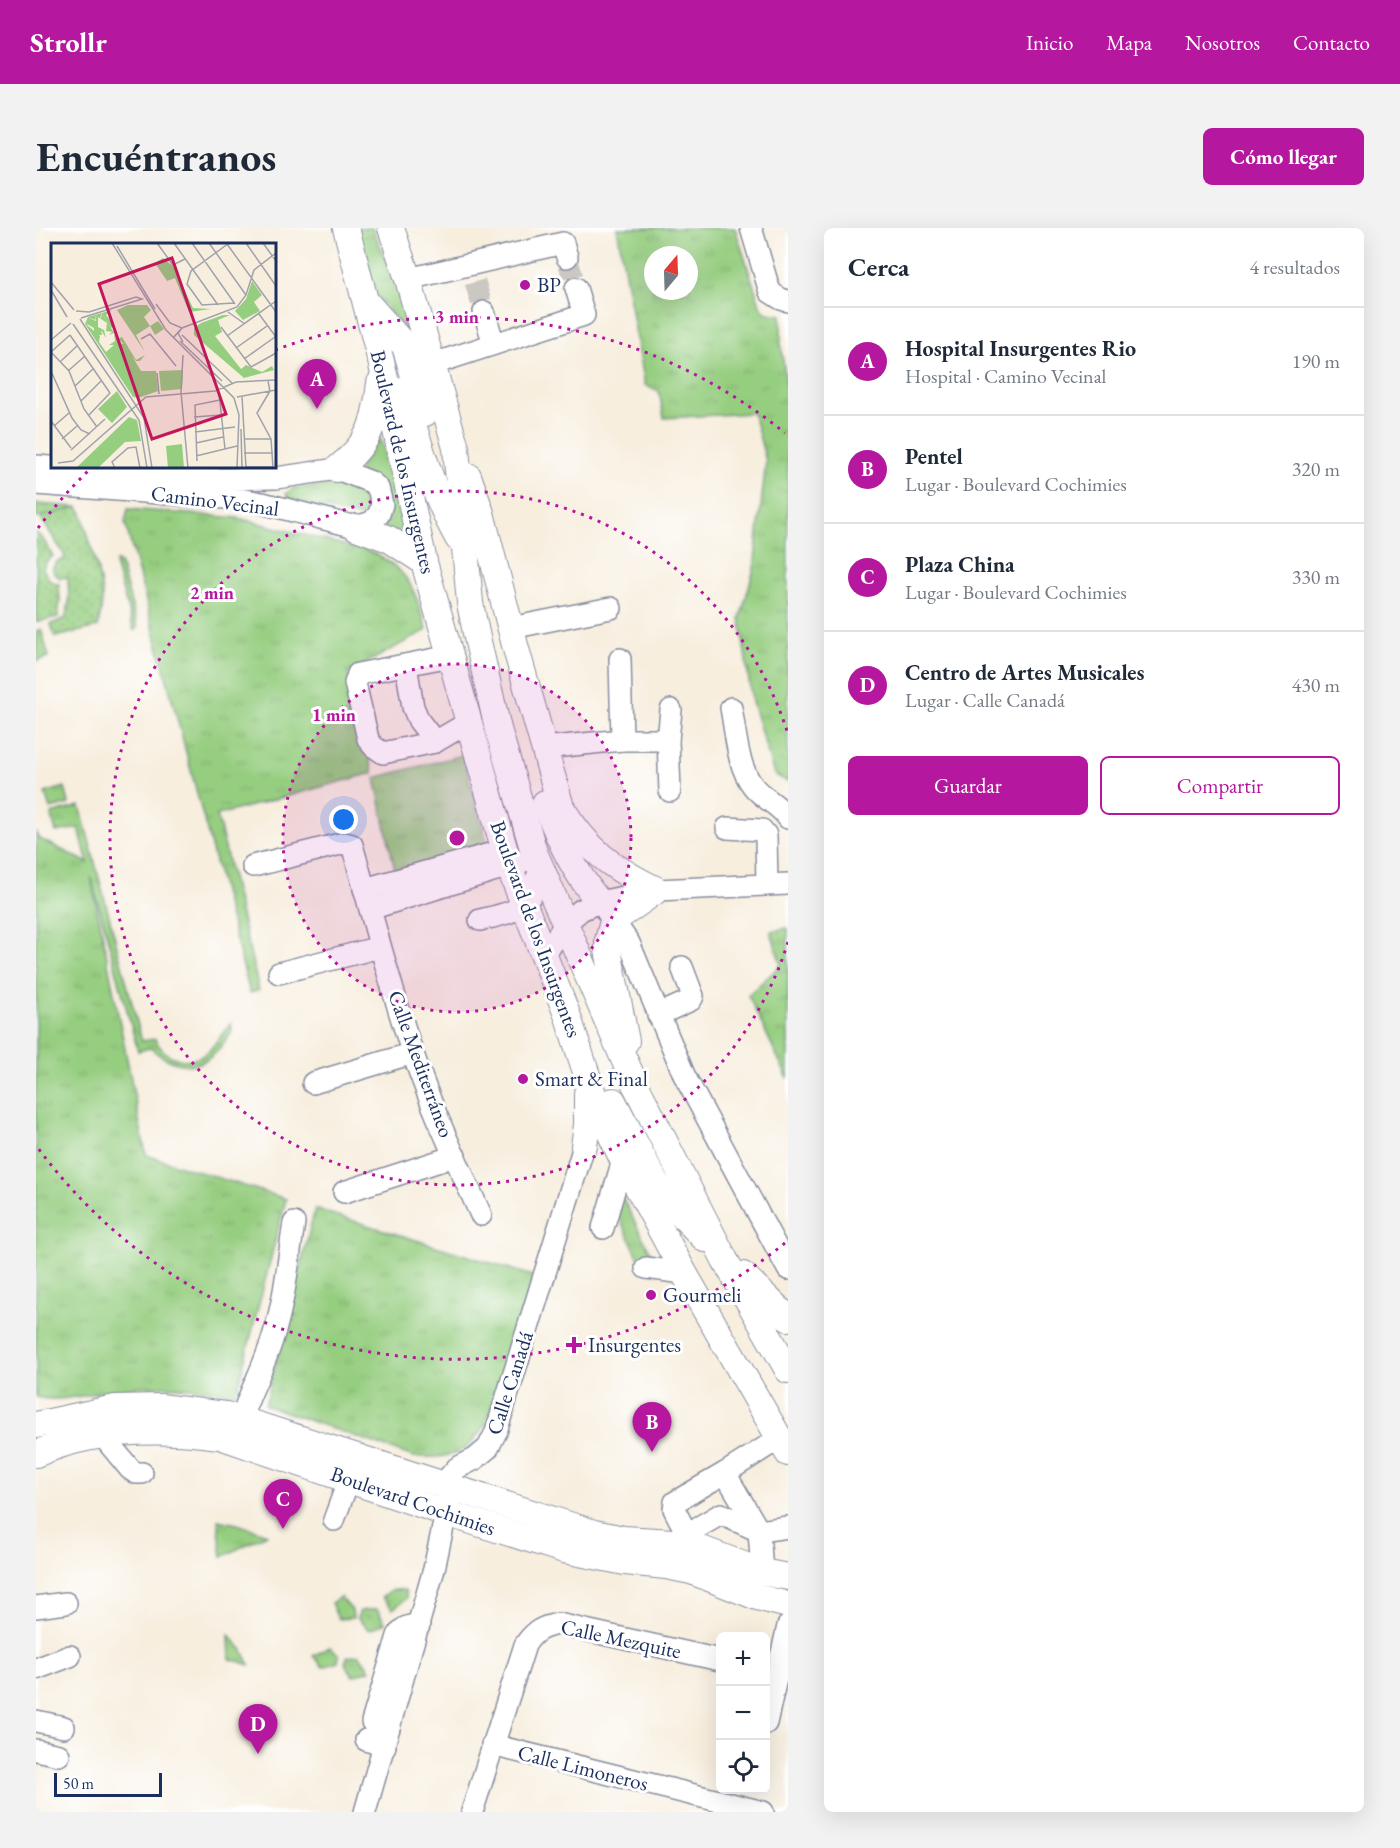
<!DOCTYPE html>
<html lang="es">
<head>
<meta charset="utf-8">
<style>
	:root { --surface:#fff; --page:#f2f2f3; --text:#1f2937; --muted:#747a83; --line:#e0e1e3; --accent:#b5179e }
	body { margin:0; font-family:"EB Garamond",serif; background:var(--page); color:var(--text) }
	.controls { position:absolute; right:18px; bottom:18px; display:grid; overflow:hidden; border-radius:9px; box-shadow:0 6px 24px #0002 }
	.controls button { width:54px; height:54px; display:grid; place-items:center; padding:0; border:0; border-bottom:2px solid var(--line); background:var(--surface); color:var(--text); font:30px sans-serif }
	.compass { position:absolute; left:608px; top:18px; width:54px; height:54px; border-radius:50%; background:var(--surface); box-shadow:0 6px 24px #0002; rotate:19deg }
	.scale { position:absolute; left:18px; bottom:15px; width:108px; box-sizing:border-box; padding-left:6px; border:3px solid #1b2f5e; border-top:0; font-size:16px; line-height:21px; white-space:nowrap; color:#1b2f5e; -webkit-text-stroke:4px #fff; paint-order:stroke }
	.you { position:absolute; left:308px; top:592px; width:21px; height:21px; margin:-15px; border:4px solid #fff; border-radius:50%; background:#1a73e8; box-shadow:0 0 0 9px #1a73e833 }
	.badge { display:grid; place-items:center; width:39px; height:39px; border-radius:50%; background:var(--accent); color:#fff; font-size:20px; font-weight:700 }
	.pin { position:absolute; translate:-50% -50px; filter:drop-shadow(0 2px 3px #0008) }
	.pin::after { content:''; position:absolute; top:32px; width:21px; height:18px; background:inherit; clip-path:polygon(0 0,100% 0,50% 100%) }
	.list { margin:0; padding:0; list-style:none }
	h2 { display:flex; justify-content:space-between; align-items:center; height:78px; margin:0; padding:0 24px; font-size:26px }
	h2 small { font-size:20px; font-weight:400; color:var(--muted) }
	.list li { display:grid; grid-template-columns:39px 1fr auto; gap:18px; align-items:center; box-sizing:border-box; height:108px; padding:0 24px; border-top:2px solid var(--line) }
	.list b { display:block; font-size:22px; white-space:nowrap }
	.list p { margin:0; font-size:20px; white-space:nowrap; color:var(--muted) }
	.list em { font-size:20px; font-style:normal; color:var(--muted) }
	.actions { display:flex; gap:12px; padding:18px 24px }
	.actions a { flex:1; padding:14px 0; border:2px solid var(--accent); border-radius:9px; text-align:center; font-size:21px; color:var(--accent) }
	.actions .main { background:var(--accent); color:#fff }
	.icon { flex:none; width:33px; height:33px; fill:none; stroke:currentColor; stroke-width:2; stroke-linecap:round; stroke-linejoin:round }
	.map { position:relative; flex:none; width:752px; height:1584px; overflow:hidden; border-radius:9px }
	header { display:flex; align-items:center; gap:36px; box-sizing:border-box; height:84px; padding:0 30px; background:var(--accent); color:#fff }
	header strong { font-size:28px }
	nav { display:flex; gap:33px; margin-inline-start:auto; font-size:21px }
	.intro { display:flex; align-items:center; justify-content:space-between; box-sizing:border-box; height:144px; padding:0 36px }
	h1 { margin:0; font-size:42px }
	.button { padding:15px 27px; border-radius:9px; background:var(--accent); color:#fff; font-size:21px; font-weight:700 }
	main { display:flex; gap:36px; padding:0 36px }
	aside { flex:1; background:var(--surface); border-radius:9px; box-shadow:0 6px 24px #0002 }
	.map>svg:first-child { display:block }
	.grass { fill:url(#grass-tufts); stroke:#587e6f; stroke-width:1.5; fill-rule:evenodd }
	.garden { fill:url(#garden-dots); stroke:#587e6f; stroke-width:1.5 }
	.lines { fill:none; stroke-linecap:round; stroke-linejoin:round }
	.minor-tunnel { stroke:#cbc8c4; stroke-width:21; stroke-dasharray:21 10; stroke-linecap:butt }
	.minor-casing { stroke:#898e9e; stroke-width:24 }
	.major-casing { stroke:#898e9e; stroke-width:28 }
	.minor { stroke:#fff; stroke-width:21 }
	.major { stroke:#fff; stroke-width:26 }
	.ring { fill:none; stroke:#b5179e; stroke-width:3; stroke-dasharray:3 6 }
	.poi-dot { fill:#b5179e; stroke:#fff; stroke-width:2 }
	.labels { text-anchor:middle; stroke-width:6; stroke-linejoin:round; paint-order:stroke }
	.poi-label { font-size:21px; fill:#1b2f5e; stroke:#fff; text-anchor:start }
	.street-label { font-size:21px; fill:#1b2f5e; stroke:#fff }
	.inset-road { fill:none; stroke:#9fa2ab; stroke-width:1.5 }
	.view { fill:#c2185b; fill-opacity:0.15; stroke:#c2185b; stroke-width:3 }
	.inset-edge { fill:none; stroke:#1b2f5e; stroke-width:3 }
	.centre { fill:#b5179e; stroke:#fff; stroke-width:3 }
	.ring-label { font-size:18px; text-anchor:middle; font-weight:bold; fill:#b5179e; stroke:#fff; stroke-width:6; stroke-linejoin:round; paint-order:stroke }
</style>
</head>
<body>
<header>
<strong>Strollr</strong>
<nav><a>Inicio</a><a>Mapa</a><a>Nosotros</a><a>Contacto</a></nav>
</header>
<div class="intro"><h1>Encuéntranos</h1><a class="button">Cómo llegar</a></div>
<main>
<div class="map">
<svg width="752" height="1584" viewBox="0 0 752 1584">
	<defs>
		<pattern id="grass-tufts" width="24" height="20" patternUnits="userSpaceOnUse" patternTransform="scale(1.5)"><rect width="24" height="20" fill="#96ce80"/><path d="M3 7l-1-3M5 7V3M7 7l1-3M15 17l-1-3M17 17v-4M19 17l1-3" fill="none" stroke="#81b171"/></pattern>
		<pattern id="garden-dots" width="8" height="8" patternUnits="userSpaceOnUse" patternTransform="scale(1.5)"><rect width="8" height="8" fill="#96ce80"/><path d="M2 2h.1M6 6h.1" fill="none" stroke="#81b171" stroke-width="1.8" stroke-linecap="round"/></pattern>
	</defs>
	<rect width="100%" height="100%" fill="#fff"/>
	<filter id="ink" filterUnits="userSpaceOnUse"><feTurbulence type="fractalNoise" baseFrequency=".0167" numOctaves="2"/><feDisplacementMap in="SourceGraphic" scale="12" xChannelSelector="R" yChannelSelector="G"/><feConvolveMatrix kernelMatrix="1 2 1 2 8 2 1 2 1" color-interpolation-filters="sRGB"/></filter>
	<filter id="wash" filterUnits="userSpaceOnUse"><feTurbulence type="fractalNoise" baseFrequency=".008" numOctaves="4" result="noise"/><feDisplacementMap in="SourceGraphic" scale="24" xChannelSelector="R" yChannelSelector="G"/><feGaussianBlur stdDeviation="1.35" result="paint"/><feColorMatrix in="noise" values="0 0 0 0 0 0 0 0 0 0 0 0 0 0 0 0 0 1.4 0 .05"/><feComposite in="paint" operator="in"/></filter>
	<g filter="url(#wash)">
		<rect width="100%" height="100%" fill="#f7eede"/>
		<g class="grass">
			<path d="M318 0H336L360 54 375 109 336 62Z"/>
			<path d="M581 0H699L725 80 731 85 745 87V117L752 169V554L738 546 716 474 704 390 718 341 730 233 717 185 628 190 623 163 609 157ZM617 27H653V63H617Z"/>
			<path d="M344 210 375 318 345 297 323 240Z"/>
			<path d="M320 255 337 266 332 289 317 288 254 271 250 266 257 260Z"/>
			<path d="M0 276 42 279 0 290Z"/>
			<path d="M92 281 202 290 332 323C374 340 378 362 391 402L312 445 337 545 181 587 223 762 214 765 89 294Z"/>
			<path d="M80 333 84 335 102 400 98 403 79 336Z"/>
			<path d="M5 401 13 429 0 433V403Z"/>
			<path d="M427 527 452 618 359 642 339 550Z"/>
			<path d="M29 559 33 576 14 581 9 565Z"/>
			<path d="M44 578 106 813 119 811C128 830 152 839 170 825 180 817 187 805 195 795L196 804C190 811 185 820 178 826 158 846 132 835 114 820L102 823 55 649 110 927 250 971 200 1166C168 1160 121 1156 88 1160 62 1163 25 1176 0 1169V603L2 610 52 635 43 600 20 604 15 586Z"/>
			<path d="M752 700V851L712 767 745 737 735 703Z"/>
			<path d="M585 967 621 1037 603 1030 582 987Z"/>
			<path d="M279 981 497 1048 451 1193C434 1227 413 1231 378 1229L229 1177Z"/>
			<path d="M182 1292 201 1296 231 1306 186 1329Z"/>
			<path d="M355 1362H369L371 1370 357 1381 346 1369Z"/>
			<path d="M304 1369 316 1382 317 1390 302 1391 295 1375Z"/>
			<path d="M341 1381 349 1395 333 1402 321 1390 324 1383Z"/>
			<path d="M193 1407 206 1421 214 1437 194 1431Z"/>
			<path d="M294 1419 303 1427 302 1434 287 1439 277 1428Z"/>
			<path d="M323 1427 334 1442 317 1448 309 1435 311 1429Z"/>
		</g>
		<g class="garden">
			<path d="M42 279 46 285C52 311 63 339 66 365 67 376 64 388 62 399L19 409 15 396 30 390 33 374 32 349 24 350 18 345 16 340 21 334 29 331 28 326 4 289Z"/>
			<path d="M0 304 8 313 17 328 9 335 7 341 14 353 23 356 24 373 22 389 0 394Z"/>
		</g>
	</g>
	<g filter="url(#ink)">
		<g class="lines">
			<g class="minor-tunnel">
				<path d="M531 29 540 60"/>
				<path d="M439 54 448 84"/>
			</g>
			<g class="minor-casing">
				<g id="minor">
					<path d="M715 0 734 64 745 71 752 73"/>
					<path d="M372 51 527 15 531 29"/>
					<path d="M448 84 458 116"/>
					<path d="M397 136 548 87 540 60"/>
					<path d="M0 238 176 251 240 250 301 241 335 254 342 260 346 276 343 286 336 294 320 299 226 275 203 271 0 256"/>
					<path d="M475 400 575 380"/>
					<path d="M584 431 586 512"/>
					<path d="M370 437 377 479 383 493 399 514 433 494"/>
					<path d="M695 480C700 505 701 538 717 558 727 571 744 577 752 590"/>
					<path d="M399 514 347 525 337 518 332 511 319 455 322 446 415 428"/>
					<path d="M508 520 586 512H632"/>
					<path d="M634 563 632 512 635 482"/>
					<path d="M691 600 726 602 730 607 731 657"/>
					<path d="M217 638 308 615 316 617C336 686 353 755 376 823 395 879 421 934 445 987"/>
					<path d="M328 661 468 622"/>
					<path d="M334 681 486 634 493 630 498 624"/>
					<path d="M571 684 593 715 649 849 752 1041"/>
					<path d="M444 692C485 682 495 682 504 637"/>
					<path d="M507 729 530 695 545 682 563 674 621 662 752 656"/>
					<path d="M243 745 344 719"/>
					<path d="M622 787 655 772 657 768 646 739"/>
					<path d="M277 855 377 825"/>
					<path d="M308 964 419 928"/>
					<path d="M567 1000 587 932"/>
					<path d="M610 1040 648 1045"/>
					<path d="M205 1191C214 1163 229 1137 237 1109 249 1072 252 1033 258 995"/>
					<path d="M66 1207 94 1241 100 1245H106"/>
					<path d="M298 1292 313 1251"/>
					<path d="M651 1306 638 1281 639 1274 689 1245"/>
					<path d="M637 1314 685 1286 723 1303 752 1299"/>
					<path d="M726 1344 723 1303 689 1245 744 1210"/>
					<path d="M0 1379 30 1375"/>
					<path d="M0 1441 34 1428"/>
					<path d="M0 1493 28 1499"/>
					<path d="M730 1495 752 1398"/>
					<path d="M353 1500 336 1494 362 1408C366 1400 373 1396 383 1398"/>
					<path d="M330 1512 349 1518"/>
					<path d="M456 1517 727 1584"/>
					<path d="M0 1522 23 1527"/>
					<path d="M329 1584 398 1341 410 1285 414 1248 421 1240 439 1231 452 1220 460 1204 548 918"/>
					<path d="M436 1584 489 1417C498 1403 506 1399 522 1396L684 1432"/>
				</g>
			</g>
			<g class="major-casing">
				<g id="major">
					<path d="M310 0 346 137 388 334 473 638 532 789 560 875 587 932 648 1045 752 1225"/>
					<path d="M355 0 372 51 420 220 434 375 440 405 462 501 498 624 598 854 689 1032 752 1142"/>
					<path d="M332 76 369 118 389 185"/>
					<path d="M366 162C382 212 396 264 422 310"/>
					<path d="M301 241C334 215 339 196 344 155"/>
					<path d="M432 248 445 285 480 421 525 579C551 622 576 640 621 662L577 693 572 712V722L590 813"/>
					<path d="M320 299 353 311 388 334"/>
					<path d="M509 575C525 615 536 640 563 674"/>
					<path d="M577 873 619 953 633 974 669 1011"/>
					<path d="M548 918 551 897V865"/>
					<path d="M707 1047 752 1090"/>
					<path d="M0 1197 79 1180 124 1179 190 1187 558 1305 588 1311 637 1314 660 1319 726 1344 752 1349"/>
					<path d="M0 1226C58 1200 123 1200 184 1208L410 1285 528 1322 589 1334 630 1338 655 1343 721 1369 752 1377"/>
				</g>
			</g>
			<use href="#minor" class="minor"/>
			<use href="#major" class="major"/>
		</g>
	</g>
	<circle cx="421" cy="610" r="174" fill="#b5179e" fill-opacity=".12"/>
	<g class="ring">
		<circle cx="421" cy="610" r="174"/>
		<path d="M752 714A347 347 0 1 1 752 506"/>
		<path d="M749 1015A521 521 0 0 1 2 920M2 300A521 521 0 0 1 53 242M239 122A521 521 0 0 1 749 205"/>
	</g>
	<g class="poi-dot">
		<circle cx="489" cy="57" r="6"/>
		<circle cx="487" cy="851" r="6"/>
		<circle cx="615" cy="1067" r="6"/>
		<path d="M535 1108h6v6h6v6h-6v6h-6v-6h-6v-6h6z"/>
	</g>
	<g class="labels">
		<g class="poi-label">
			<text x="501" y="64">BP</text>
			<text x="499" y="858">Smart &amp; Final</text>
			<text x="627" y="1074">Gourmeli</text>
			<text x="552" y="1124">Insurgentes</text>
		</g>
		<g class="street-label">
			<text transform="translate(367 234) rotate(77)" y="7">Boulevard de los Insurgentes</text>
			<text transform="translate(179 273) rotate(7)" y="7">Camino Vecinal</text>
			<text transform="translate(500 701) rotate(70)" y="7">Boulevard de los Insurgentes</text>
			<text transform="translate(385 836) rotate(70)" y="7">Calle Mediterráneo</text>
			<text transform="translate(474 1155) rotate(-72)" y="7">Calle Canadá</text>
			<text transform="translate(377 1273) rotate(19)" y="7">Boulevard Cochimies</text>
			<text transform="translate(585 1411) rotate(12)" y="7">Calle Mezquite</text>
			<text transform="translate(547 1540) rotate(14)" y="7">Calle Limoneros</text>
		</g>
	</g>
	<g transform="translate(15 15)">
		<rect width="225" height="225" fill="#f7eede"/>
		<path d="M112 15 123 24 142 65 160 66 138 69 124 35 116 38 104 20ZM201 38 211 52 203 59 209 68 192 77 184 68 195 56ZM77 62H96L100 67 93 74 99 83 107 78 113 86 104 92 99 83 85 92 94 109 66 67ZM61 67 55 72 63 82 60 85 51 70 49 75 44 73V77L39 75 36 82 49 93 48 99 55 109 63 102H58L64 98 63 91 68 100 73 101 67 96 71 94 85 117 94 112 89 118H85L81 113 90 128H105L107 148 87 155 82 154 34 81 37 74ZM172 72H179L167 77 171 89 164 93 190 126 195 122 211 129 221 123 223 127 193 135 143 92V85L150 80ZM132 127 131 146 110 148 108 128ZM66 148 76 164 61 180 47 166ZM78 174 86 177 90 198 74 199 47 225H25Z" fill="#96ce80"/>
		<path d="M51 70 63 90 58 92 61 89 55 88 56 80 47 74V84L53 87 55 95 50 87 51 92H43V85L36 81 38 75 45 78 44 73 50 75Z" fill="#96ce80"/>
		<path d="M131 201 133 225H117L115 203Z" fill="#96ce80"/>
		<path class="inset-road" d="M61 0 115 87 183 155 188 172 186 225M106 0 122 22 134 16M123 0 167 62M141 0 184 61M158 0 195 52M178 0 140 28 136 41 151 62 183 60M195 0 225 43M212 0 225 18M176 1 225 69M66 3 104 66M0 39 23 67M0 47 16 74M105 61 119 80 131 85 127 90 132 99M25 68 38 69 85 54 91 56 30 75M177 69 194 81M208 71 225 94M29 76 93 175 101 225M22 81 88 177 96 225M170 84 200 124 225 110M19 92 59 150M131 92 181 140M176 93 225 58M122 95 131 85 186 64 195 52 203 27 225 10M90 96 99 91 125 123M0 97 20 80M129 98 171 138M185 105 216 83M0 109 18 128 33 166 46 184M0 109 19 92M132 112 130 149 137 225M193 116 224 94M10 118 27 102M0 128 21 175 30 187 39 191M17 128 34 113M106 130 108 151M217 138 219 148 206 170 220 196 222 225M24 143 43 125M168 150 174 206M191 153 195 225M186 154 225 147M30 158 51 137M37 173 59 150M143 174 170 172M0 178 20 205M3 183 18 170M190 186 191 225M144 189 184 184M11 196 26 183M194 196H220M145 200 172 194M20 207 54 176M193 210H222M145 213 186 203M146 218 144 162 169 157M7 220 22 218 95 154 164 148 185 139 225 137M195 224H222M64 225 61 219 77 205 85 204 89 225"/>
		<path class="view" d="M121 15 175 171 101 196 48 41Z"/>
		<rect width="225" height="225" class="inset-edge"/>
	</g>
	<circle cx="421" cy="610" r="9" class="centre"/>
	<g class="ring-label">
		<text x="421" y="95">3 min</text>
		<text x="176" y="371">2 min</text>
		<text x="298" y="493">1 min</text>
	</g>
</svg>
<div class="controls">
<button>+</button>
<button>−</button>
<button><svg class="icon" aria-label="locate" viewBox="0 0 24 24"><circle cx="12" cy="12" r="6"/><path d="M12 2v4M12 18v4M2 12h4M18 12h4"/></svg></button>
</div>
<svg class="compass" viewBox="-18 -18 36 36"><path d="M0-13l5 13h-10z" fill="#e53935"/><path d="M0 13l5-13h-10z" fill="#747a83"/></svg>
<div class="scale">50 m</div>
<div class="you"></div>
<div class="pin badge" style="left:281px;top:181px">A</div>
<div class="pin badge" style="left:616px;top:1224px">B</div>
<div class="pin badge" style="left:247px;top:1301px">C</div>
<div class="pin badge" style="left:222px;top:1526px">D</div>
</div>
<aside>
<h2>Cerca<small>4 resultados</small></h2>
<ul class="list">
<li><span class="badge">A</span><div><b>Hospital Insurgentes Rio</b><p>Hospital · Camino Vecinal</p></div><em>190 m</em></li>
<li><span class="badge">B</span><div><b>Pentel</b><p>Lugar · Boulevard Cochimies</p></div><em>320 m</em></li>
<li><span class="badge">C</span><div><b>Plaza China</b><p>Lugar · Boulevard Cochimies</p></div><em>330 m</em></li>
<li><span class="badge">D</span><div><b>Centro de Artes Musicales</b><p>Lugar · Calle Canadá</p></div><em>430 m</em></li>
</ul>
<div class="actions"><a class="main">Guardar</a><a>Compartir</a></div>
</aside>
</main>
</body>
</html>
